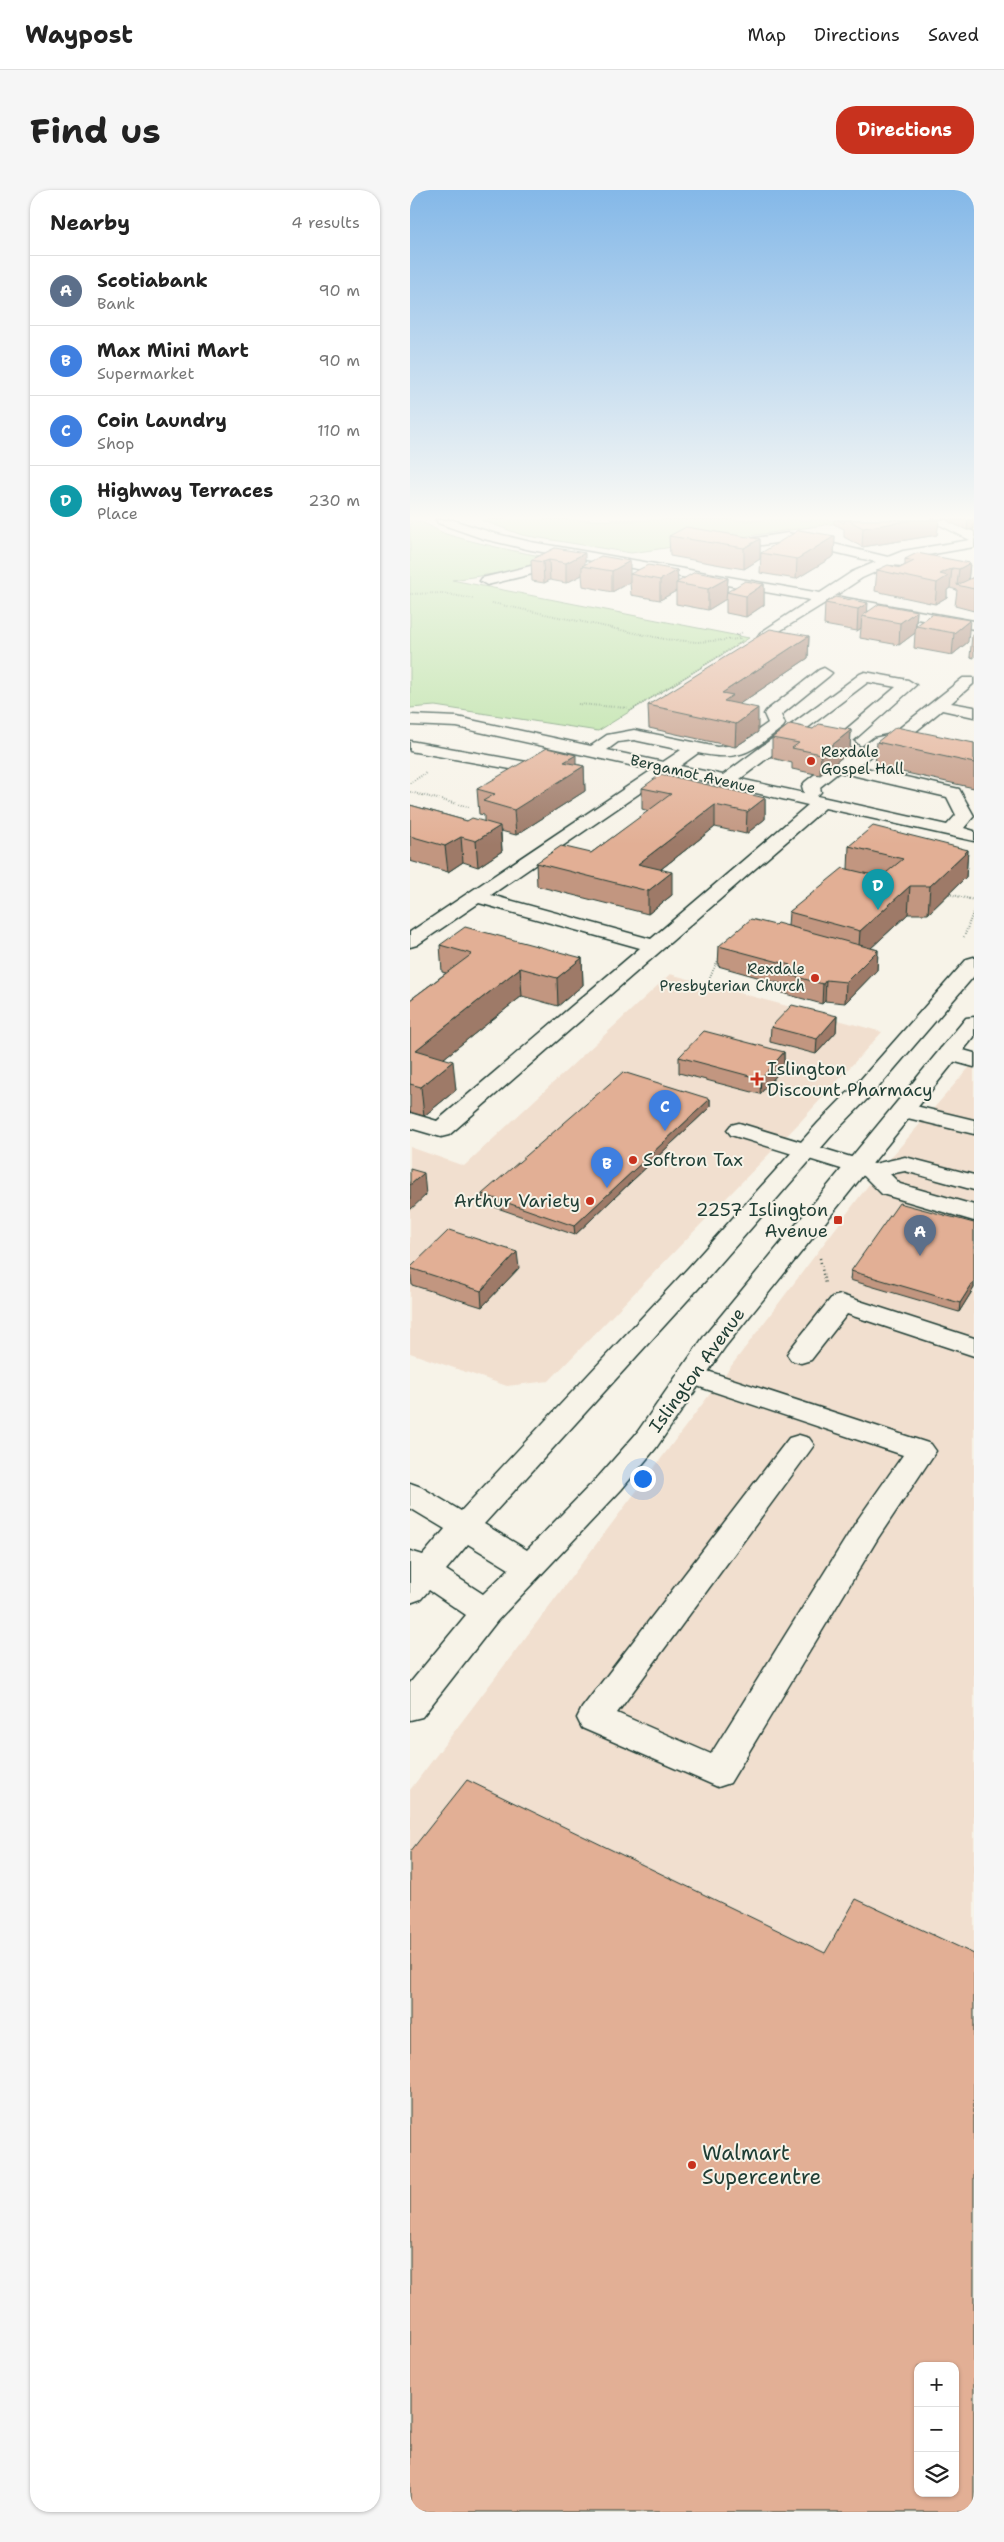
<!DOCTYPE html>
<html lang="en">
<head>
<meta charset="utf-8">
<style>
	:root { --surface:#fff; --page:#f6f6f6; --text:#222; --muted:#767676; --line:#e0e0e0; --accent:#c8321e }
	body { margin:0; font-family:"Shantell Sans",sans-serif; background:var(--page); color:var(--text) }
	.controls { position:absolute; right:15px; bottom:15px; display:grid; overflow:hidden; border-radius:10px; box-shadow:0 1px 4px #0004 }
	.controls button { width:45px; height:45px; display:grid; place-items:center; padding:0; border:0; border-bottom:1px solid var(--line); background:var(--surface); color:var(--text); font:25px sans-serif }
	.you { position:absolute; left:232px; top:1288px; width:18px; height:18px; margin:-12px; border:4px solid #fff; border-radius:50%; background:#1a73e8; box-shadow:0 0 0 8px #1a73e833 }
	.badge { display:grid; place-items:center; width:32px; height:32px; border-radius:50%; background:var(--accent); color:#fff; font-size:16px; font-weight:700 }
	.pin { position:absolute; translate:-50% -41px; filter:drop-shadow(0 1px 2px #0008) }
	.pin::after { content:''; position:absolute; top:26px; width:18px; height:15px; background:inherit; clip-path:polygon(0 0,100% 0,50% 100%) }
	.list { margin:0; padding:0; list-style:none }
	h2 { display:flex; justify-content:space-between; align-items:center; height:65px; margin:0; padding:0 20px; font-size:21px }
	h2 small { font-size:16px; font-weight:400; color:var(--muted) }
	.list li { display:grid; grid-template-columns:32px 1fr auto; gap:15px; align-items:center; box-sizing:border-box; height:70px; padding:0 20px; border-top:1px solid var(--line) }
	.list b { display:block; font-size:19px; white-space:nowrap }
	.list p { margin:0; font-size:16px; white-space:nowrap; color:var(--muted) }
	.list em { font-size:16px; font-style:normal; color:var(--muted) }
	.icon { flex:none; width:28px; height:28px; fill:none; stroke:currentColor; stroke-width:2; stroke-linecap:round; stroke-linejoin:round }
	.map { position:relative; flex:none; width:564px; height:2322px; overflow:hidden; border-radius:20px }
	header { display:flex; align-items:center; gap:30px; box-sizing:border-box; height:70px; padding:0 25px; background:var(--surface); border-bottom:1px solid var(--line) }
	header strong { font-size:24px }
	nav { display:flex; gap:28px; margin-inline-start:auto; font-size:18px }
	.intro { display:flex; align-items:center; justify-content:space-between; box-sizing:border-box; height:120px; padding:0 30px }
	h1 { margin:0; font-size:35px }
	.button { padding:12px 22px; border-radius:20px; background:var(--accent); color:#fff; font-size:18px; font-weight:700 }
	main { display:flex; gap:30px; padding:0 30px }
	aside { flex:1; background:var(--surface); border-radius:20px; box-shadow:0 1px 4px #0004 }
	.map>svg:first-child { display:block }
	.built { fill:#f1dfcf; fill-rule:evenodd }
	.green { fill:#b2de9b; stroke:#688e68 }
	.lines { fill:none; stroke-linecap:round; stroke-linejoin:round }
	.minor-casing { stroke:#1f3d34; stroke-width:3 }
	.major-casing { stroke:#1f3d34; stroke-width:3 }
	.path-far1 { stroke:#1f3d34; stroke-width:2; stroke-dasharray:0.5 2; stroke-linecap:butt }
	.path { stroke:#1f3d34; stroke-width:2.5; stroke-dasharray:1 3; stroke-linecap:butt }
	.minor { fill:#f7f3e8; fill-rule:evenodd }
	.major { fill:#f7f3e8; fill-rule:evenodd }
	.wall { fill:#c29680; stroke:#1f3d34 }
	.shaded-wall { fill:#9e7a68; stroke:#1f3d34 }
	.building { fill:#e2af95; stroke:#1f3d34; fill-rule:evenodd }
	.poi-dot { fill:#c8321e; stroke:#f7f3e8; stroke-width:2 }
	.labels { text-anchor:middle; stroke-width:4; stroke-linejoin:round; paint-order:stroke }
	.far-poi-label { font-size:15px; fill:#1f3d34; stroke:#f7f3e8; text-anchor:start }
	.far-street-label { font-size:15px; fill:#1f3d34; stroke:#f7f3e8 }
	.poi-label { font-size:18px; fill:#1f3d34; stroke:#f7f3e8; text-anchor:start }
	.street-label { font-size:18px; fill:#1f3d34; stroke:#f7f3e8 }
	.near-poi-label { font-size:21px; fill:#1f3d34; stroke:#f7f3e8; text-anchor:start }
</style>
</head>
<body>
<header>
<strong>Waypost</strong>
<nav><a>Map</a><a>Directions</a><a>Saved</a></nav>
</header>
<div class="intro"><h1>Find us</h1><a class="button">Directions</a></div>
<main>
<aside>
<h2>Nearby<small>4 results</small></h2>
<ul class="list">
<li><span class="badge" style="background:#5c6f8a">A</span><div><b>Scotiabank</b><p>Bank</p></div><em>90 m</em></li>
<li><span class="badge" style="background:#3f7fe0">B</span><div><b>Max Mini Mart</b><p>Supermarket</p></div><em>90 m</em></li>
<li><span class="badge" style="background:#3f7fe0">C</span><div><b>Coin Laundry</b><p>Shop</p></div><em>110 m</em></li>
<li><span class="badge" style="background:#0f9aa8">D</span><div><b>Highway Terraces</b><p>Place</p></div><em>230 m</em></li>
</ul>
</aside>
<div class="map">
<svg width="564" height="2322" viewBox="0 0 564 2322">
	<rect width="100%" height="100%" fill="#f7f3e8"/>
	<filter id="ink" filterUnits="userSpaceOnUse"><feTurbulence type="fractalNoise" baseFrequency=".02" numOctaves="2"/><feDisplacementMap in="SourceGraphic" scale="10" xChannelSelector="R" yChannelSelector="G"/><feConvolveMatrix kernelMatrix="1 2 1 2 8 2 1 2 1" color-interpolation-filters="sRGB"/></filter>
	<g filter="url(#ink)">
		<g class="built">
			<path d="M260 784 472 842 391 931 139 1191 97 1196 0 1163V957L54 976Z"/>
			<path d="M564 872V2322H0V1600L469 981ZM508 2176H545V2303H508Z"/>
		</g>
		<g class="green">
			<path d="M0 330C15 330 25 341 39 345 81 357 122 365 165 372L42 390 339 448 188 541 25 516 0 518Z"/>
			<path d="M71 330H450L221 363 112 345Z"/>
		</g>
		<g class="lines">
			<g class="minor-casing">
				<g id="minor">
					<path d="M26 330H43L83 343 121 352 410 403 442 382 466 372 378 351 319 360 312 356 319 352 378 343 478 367 493 361 560 350 520 330H536L564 342V357L495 369 536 374 538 377 536 380 481 375 452 388 425 406 564 431V439L415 413 355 450 348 446 350 443 400 410 121 360 74 349 28 333Z"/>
					<path d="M158 367 163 368 165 371 163 374 77 395 70 391 72 388Z"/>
					<path d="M414 478 422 483 419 486 371 525 375 534 373 537C340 562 331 572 288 563L270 576 313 585 450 484 455 482 498 490 506 495 443 551 451 558 464 548 482 544 553 488H563V494L541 513 564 517V527L532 520 494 551 476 556 447 576 549 599 564 626 554 638 564 641V651L415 618 39 945 31 947 0 938V923L27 931 230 758 69 713 7 755 0 757V742L242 580 47 537 0 535V525L47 527 181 556 197 545 224 540 307 557 327 555 358 533 354 524 356 521 409 480ZM458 492 486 497 427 547 425 551 435 561 395 592 392 596 394 603 330 589ZM224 550 271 560 253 572 197 560 208 552ZM429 582 537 607 546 625 537 635 407 606 411 602 410 597ZM259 583 398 615 241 749 81 705Z"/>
					<path d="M0 551 111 571 117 572 119 576 117 580 111 581 0 561Z"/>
					<path d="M539 856 564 863V877L531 868 528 863 531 858Z"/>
					<path d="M493 913 564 930V944L485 925 481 920 485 915Z"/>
					<path d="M329 933 464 974 495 967 564 985V1000L495 981 480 984 490 994 564 1015V1031L472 1004 454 986 321 945 317 940 321 935Z"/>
					<path d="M431 1105 564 1148V1166L437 1124 401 1170 391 1173 381 1170 377 1164 381 1158 422 1107Z"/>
					<path d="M282 1176 521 1254 526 1261 468 1348 320 1593 308 1597 172 1538 167 1528 172 1518 379 1248 389 1245 399 1248 404 1255 399 1262 207 1523 301 1564 446 1332 493 1265 272 1191 268 1185 272 1179Z"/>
				</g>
			</g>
			<g class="major-casing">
				<path id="major" d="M564 767V786L467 899 424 943 296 1090 74 1334 117 1360 189 1286 226 1244 295 1145 556 828 564 827V847L315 1157 246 1258 211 1300 87 1431 12 1527 0 1530V1493L56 1425 19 1400 11 1409 0 1413V1361L13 1365 35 1339 0 1318V1293L11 1297 51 1321 278 1078 408 933 451 889 557 769ZM58 1354 99 1379 73 1404 36 1380Z"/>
			</g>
			<g class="path-far1">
				<path d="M0 404 32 403 64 409"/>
				<path d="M82 413 254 449 287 452 330 449"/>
				<path d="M168 514 218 518"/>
				<path d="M220 521 332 452 327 445 333 442"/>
				<path d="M0 593 16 583"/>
				<path d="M0 602 59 617"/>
				<path d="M539 704 564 710"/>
				<path d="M554 747 564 720"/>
				<path d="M296 797C300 789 306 771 311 766"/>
			</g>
			<path class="path" d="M410 1068 415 1094"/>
			<use href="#minor" class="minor"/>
			<use href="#major" class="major"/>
		</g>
		<g class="wall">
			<path d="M424 330H529L527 345 452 357 434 347V339L424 334Z"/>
			<path d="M539 330H564V339L557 340 539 332Z"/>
			<path d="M259 346 350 349V369L334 379 260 366Z"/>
			<path d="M425 346 424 366 386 389 350 383 351 363Z"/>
			<path d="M145 358 175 374 221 384 267 380 268 392 318 388 317 402 354 394V415L336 427 316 423V409L298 420 266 414V401L250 410 221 405 220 392 202 402 173 396 172 385 156 393 140 390 134 393 122 391 121 370Z"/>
			<path d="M495 369 560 373 558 390 564 387V421L545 416 547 400 540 398 537 400V407L525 414 465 401 467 380 490 378 495 375Z"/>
			<path d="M425 407 457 423 507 421 506 436 522 424 558 452 542 465 504 458 505 443 489 455 450 448 451 438 447 441 414 435 415 413Z"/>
			<path d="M564 444V468L560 467 562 445Z"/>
			<path d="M399 446 398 468 329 514 348 542 325 557 239 538 238 515Z"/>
			<path d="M403 539 441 540 440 561 410 585 382 579V573L362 568V548Z"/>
			<path d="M467 552 564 553V598L465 576Z"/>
			<path d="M166 574 174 576 175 601 106 645 91 641 92 661 68 677 53 672 38 682 0 671V615L57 631 74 632V625L69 624 67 599Z"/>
			<path d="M232 598 355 608V629L336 644 305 637 250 680 262 705 238 724 127 696 126 673 181 663 239 621 232 619Z"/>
			<path d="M439 656 558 660 556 687 518 724H498L461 758 468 760 467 780 435 813 415 811 412 814 372 803V794L308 776 309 756 365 735 378 736 379 722 438 679Z"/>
			<path d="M30 755 172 768 173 795 148 816 112 806 34 868 46 900 14 926 0 922V810L36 783 32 782Z"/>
			<path d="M427 826 426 842 406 864 360 852 361 837Z"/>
			<path d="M374 862V877L350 904 269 883V867Z"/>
			<path d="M300 909V917L165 1045 73 1013 72 1004Z"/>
			<path d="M564 1033V1098L549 1122 440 1090 441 1081Z"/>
			<path d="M0 1078H109L72 1117 2 1095Z"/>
		</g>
		<g class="shaded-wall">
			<path d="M503 330H529L527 345 452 357 453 338Z"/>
			<path d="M558 330H564V339L557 340Z"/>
			<path d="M425 346 424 366 386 389 387 369Z"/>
			<path d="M350 349V369L334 379V358Z"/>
			<path d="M175 363V376H172V385L156 393V373Z"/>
			<path d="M139 370 140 390 134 393 133 372Z"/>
			<path d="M220 371V392L202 402V381Z"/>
			<path d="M560 373 558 394 547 395 549 379Z"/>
			<path d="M542 378 540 398 537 400V407L525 414 527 393 530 384Z"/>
			<path d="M267 380 268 393H266V401L250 410V390Z"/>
			<path d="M318 388 316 409 298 420V399Z"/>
			<path d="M354 394V415L336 427V406Z"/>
			<path d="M458 413 457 427 452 426 451 438 447 441 448 419Z"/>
			<path d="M507 421 505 443 489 455 490 433Z"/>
			<path d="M560 430 558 452 542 465 544 443Z"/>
			<path d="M399 446 398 468 322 519 317 532 312 503Z"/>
			<path d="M348 518V542L325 557 326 534Z"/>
			<path d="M441 540 440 561 410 585 411 564Z"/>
			<path d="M166 565V581L174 576 175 601 106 645 104 620 154 572Z"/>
			<path d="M355 608V629L336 644 337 622Z"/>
			<path d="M305 615V637L228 697V674Z"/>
			<path d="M90 636 92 661 68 677 66 651Z"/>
			<path d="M51 647 53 672 38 682 35 656Z"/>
			<path d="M558 660 556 687 518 724 520 696Z"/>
			<path d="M262 682V705L238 724V701Z"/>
			<path d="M500 696 498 724 448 770 450 741Z"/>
			<path d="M468 760 467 780 435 813 436 792Z"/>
			<path d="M172 768 173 795 148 816 147 788Z"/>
			<path d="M110 778 112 806 9 888 6 860Z"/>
			<path d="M416 790 415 811 412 814 413 794Z"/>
			<path d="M427 826 426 842 406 864 407 849Z"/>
			<path d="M374 862V877L350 904 351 889Z"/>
			<path d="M43 871 46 900 14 926 11 897Z"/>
			<path d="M300 909V917L165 1045 164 1036Z"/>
			<path d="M14 983 16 1005 0 1020V995Z"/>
			<path d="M107 1062 109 1078 72 1117 71 1101Z"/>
			<path d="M564 1091V1098L549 1122 550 1113Z"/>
		</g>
		<g class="building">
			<path d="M428 330H435L434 333Z"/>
			<path d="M438 330H503L453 338Z"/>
			<path d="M276 337 350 349 334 358 259 346Z"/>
			<path d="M389 340 425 346 387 369 351 363Z"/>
			<path d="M145 358 175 363 156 373 139 370 133 372 121 370Z"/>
			<path d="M507 363 560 373 549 379 542 378 530 384 538 386 527 393 467 380 478 375 490 378 504 371 495 369Z"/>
			<path d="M191 366 220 371 202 381 172 376Z"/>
			<path d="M238 375 267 380 250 390 220 384Z"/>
			<path d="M285 382 318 388 298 399 266 393Z"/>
			<path d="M564 387V399L547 395Z"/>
			<path d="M335 391 354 394 336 406 317 402Z"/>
			<path d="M425 407 458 413 448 419 415 413Z"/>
			<path d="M469 414 507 421 490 433 452 426Z"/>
			<path d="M522 424 560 430 544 443 506 436Z"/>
			<path d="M360 439 399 446 312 503 323 505 314 511 348 518 326 534 238 515Z"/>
			<path d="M380 534 403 539 409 534 441 540 411 564 382 558 389 553 362 548Z"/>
			<path d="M486 537 564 553V573L467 552Z"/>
			<path d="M137 558 166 565 154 572 174 576 104 620 73 611 85 604 67 599Z"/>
			<path d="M251 584 355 608 337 622 305 615 228 674 262 682 238 701 126 673 151 656 181 663 261 604 232 598Z"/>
			<path d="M0 615 57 631 62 628 90 636 66 651 51 647 35 656 0 646Z"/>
			<path d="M463 636 558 660 520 696H500L450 741 379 722 433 678 471 687 493 669 439 656Z"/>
			<path d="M341 729 365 735 367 733 468 760 436 792 416 790 413 794 372 783 380 775 309 756Z"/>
			<path d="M55 737 172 768 147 788 110 778 6 860 43 871 11 897 0 894V810L62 764 30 755Z"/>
			<path d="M382 815 427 826 407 849 361 837Z"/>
			<path d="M294 841 374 862 351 889 269 867Z"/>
			<path d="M213 882 300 909 164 1036 72 1004Z"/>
			<path d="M0 979 14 983 0 995Z"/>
			<path d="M489 1013 564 1033V1091L550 1113 441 1081Z"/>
			<path d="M39 1040 107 1062 71 1101 0 1078Z"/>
			<path d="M57 1590 415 1763 446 1709 564 1764V2322H0V1662ZM508 2176H545V2303H508Z"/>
		</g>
	</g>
	<linearGradient id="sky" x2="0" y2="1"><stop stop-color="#84b8e8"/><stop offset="0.5" stop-color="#fbfaf5"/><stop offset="1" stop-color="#fbfaf5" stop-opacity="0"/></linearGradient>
	<rect width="564" height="655" fill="url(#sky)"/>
	<g class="poi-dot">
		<circle cx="401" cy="571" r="5"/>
		<circle cx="405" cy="788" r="5"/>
		<path d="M344.5 881.5h5v5h5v5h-5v5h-5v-5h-5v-5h5z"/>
		<circle cx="223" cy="970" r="5"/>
		<circle cx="180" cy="1011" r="5"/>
		<rect x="423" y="1025" width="10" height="10" rx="2.5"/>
		<circle cx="282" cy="1975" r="5"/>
	</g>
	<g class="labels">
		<g class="far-poi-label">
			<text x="411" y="567">Rexdale<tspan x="411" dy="17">Gospel Hall</tspan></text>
			<text x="395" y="784" text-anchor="end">Rexdale<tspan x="395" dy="17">Presbyterian Church</tspan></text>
		</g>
		<g class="far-street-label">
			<text transform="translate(283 584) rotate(13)" y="5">Bergamot Avenue</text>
		</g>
		<g class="poi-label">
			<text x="357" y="885">Islington<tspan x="357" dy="21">Discount Pharmacy</tspan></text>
			<text x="233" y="976">Softron Tax</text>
			<text x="170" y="1017" text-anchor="end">Arthur Variety</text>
			<text x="418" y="1026" text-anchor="end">2257 Islington<tspan x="418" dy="21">Avenue</tspan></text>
		</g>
		<g class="street-label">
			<text transform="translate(287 1180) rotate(-54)" y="6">Islington Avenue</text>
		</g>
		<g class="near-poi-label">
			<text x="292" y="1970">Walmart<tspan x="292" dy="24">Supercentre</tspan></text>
		</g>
	</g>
</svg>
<div class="controls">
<button>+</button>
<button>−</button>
<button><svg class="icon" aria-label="layers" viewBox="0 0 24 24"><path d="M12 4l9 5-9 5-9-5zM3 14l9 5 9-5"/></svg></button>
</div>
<div class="you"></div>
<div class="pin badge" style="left:510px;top:1066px;background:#5c6f8a">A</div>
<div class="pin badge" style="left:197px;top:998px;background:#3f7fe0">B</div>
<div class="pin badge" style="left:255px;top:941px;background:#3f7fe0">C</div>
<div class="pin badge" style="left:468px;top:720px;background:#0f9aa8">D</div>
</div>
</main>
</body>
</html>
